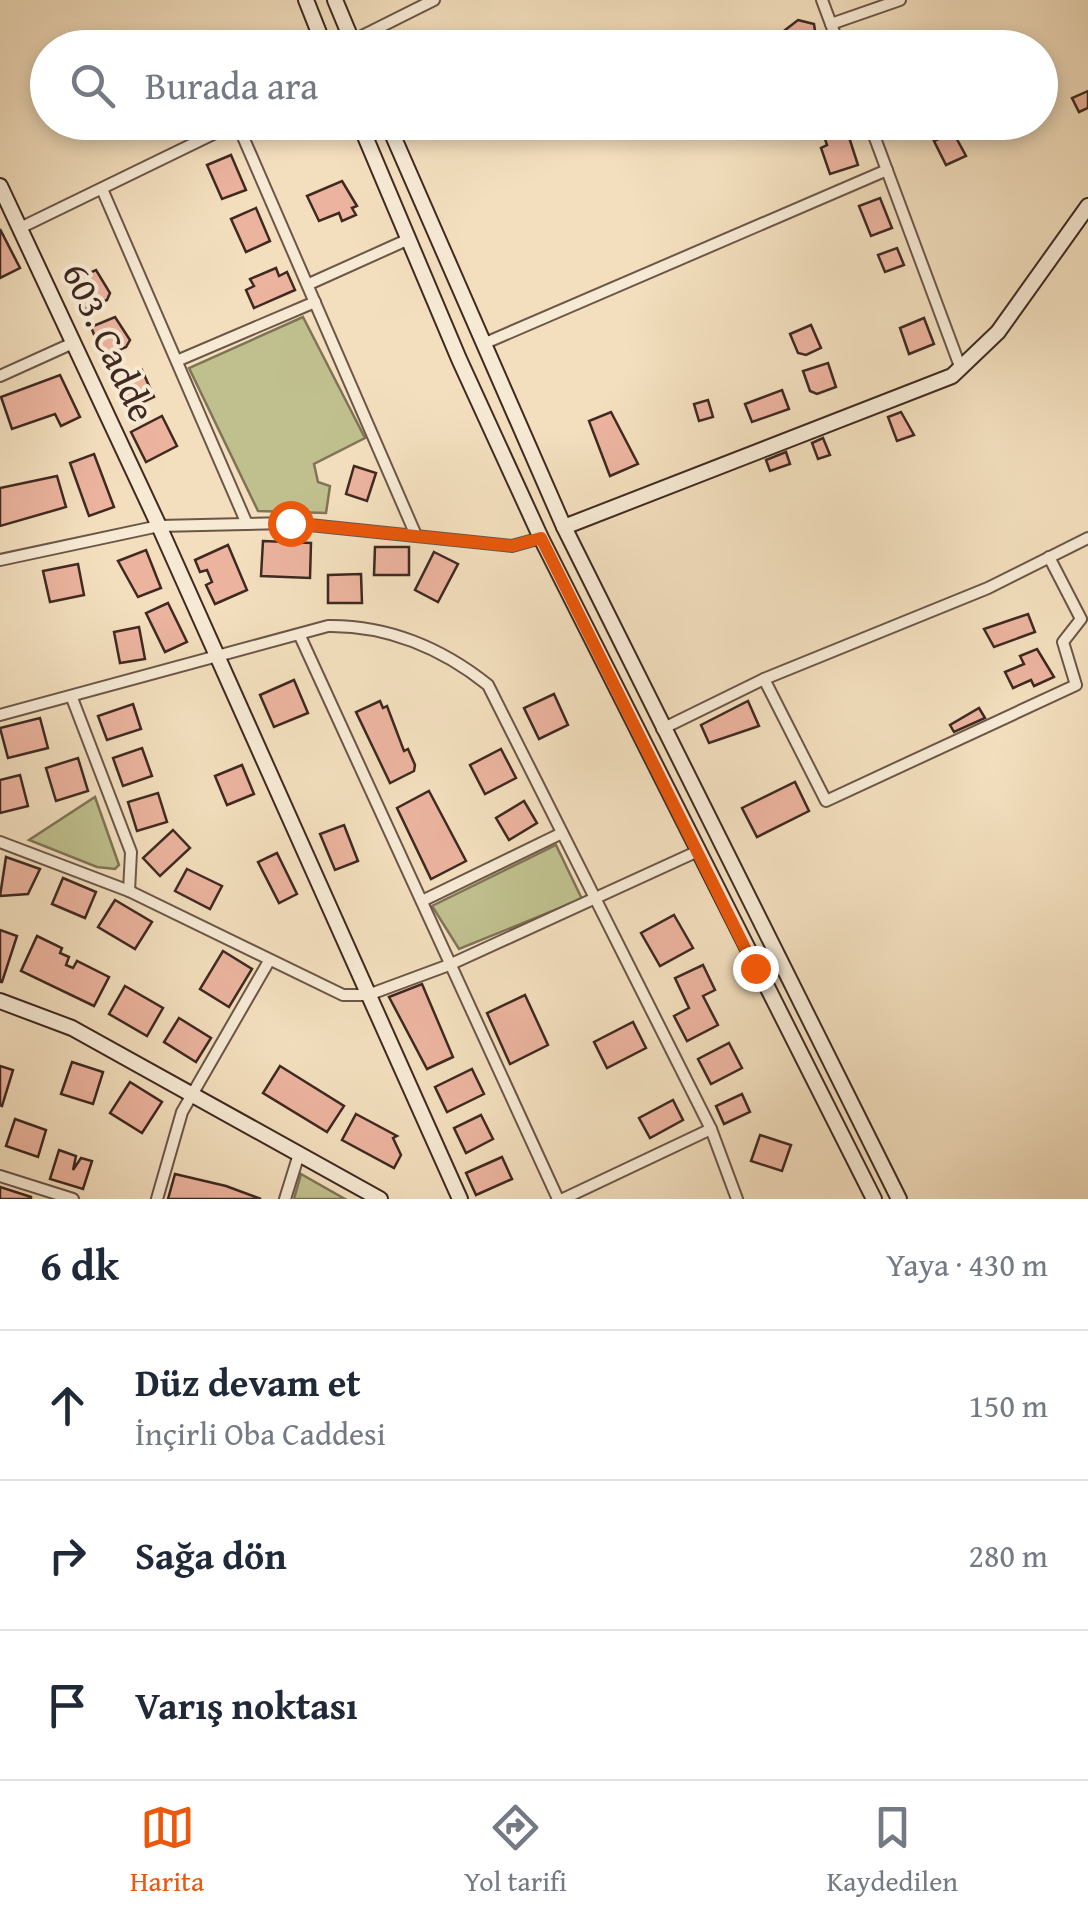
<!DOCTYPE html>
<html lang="tr">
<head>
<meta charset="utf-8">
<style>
	:root { --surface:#fff; --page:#f2f2f3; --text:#1f2937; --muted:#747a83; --line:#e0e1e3; --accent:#ea580c }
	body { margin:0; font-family:"Gentium Book Plus",serif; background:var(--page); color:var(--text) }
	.stop { position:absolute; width:30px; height:30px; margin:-22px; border:8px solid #ea580c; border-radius:50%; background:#fff }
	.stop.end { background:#ea580c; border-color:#fff; box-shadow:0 2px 10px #0008 }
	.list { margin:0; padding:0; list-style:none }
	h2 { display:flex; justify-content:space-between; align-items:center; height:130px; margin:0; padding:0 40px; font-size:42px }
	h2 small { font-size:32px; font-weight:400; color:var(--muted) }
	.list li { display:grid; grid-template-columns:65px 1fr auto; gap:30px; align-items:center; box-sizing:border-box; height:150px; padding:0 40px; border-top:2px solid var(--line) }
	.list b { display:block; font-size:38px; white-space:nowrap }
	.list p { margin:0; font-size:32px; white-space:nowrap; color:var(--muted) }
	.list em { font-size:32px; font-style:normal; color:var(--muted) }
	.icon { flex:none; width:55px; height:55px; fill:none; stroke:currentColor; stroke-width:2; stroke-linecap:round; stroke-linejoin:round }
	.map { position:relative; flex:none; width:1088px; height:1199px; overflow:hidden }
	.search { position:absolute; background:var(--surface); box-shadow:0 5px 15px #0003; left:30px; right:30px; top:30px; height:110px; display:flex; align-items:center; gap:25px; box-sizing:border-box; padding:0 35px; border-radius:55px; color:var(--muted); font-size:38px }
	.sheet { height:580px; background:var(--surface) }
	nav { display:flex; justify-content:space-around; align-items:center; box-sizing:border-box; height:140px; border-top:2px solid var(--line); background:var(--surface); font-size:28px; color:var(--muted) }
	nav a { display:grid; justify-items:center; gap:5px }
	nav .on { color:var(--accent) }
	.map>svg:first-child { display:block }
	.green { fill:#c0c08e; stroke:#807458; stroke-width:2.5 }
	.building { fill:#ecb49f; stroke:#3f2921; stroke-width:2.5 }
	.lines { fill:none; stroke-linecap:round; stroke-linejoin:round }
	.street-casing { stroke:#6c5648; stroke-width:14 }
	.secondary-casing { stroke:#3f2921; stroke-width:18 }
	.street { stroke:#f7ead5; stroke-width:10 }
	.secondary { stroke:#f7ead5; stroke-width:14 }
	.route { stroke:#ea580c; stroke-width:12 }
	.labels { text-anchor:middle; stroke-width:8; stroke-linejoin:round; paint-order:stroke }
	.street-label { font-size:38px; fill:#3f2921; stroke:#f7ead5 }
</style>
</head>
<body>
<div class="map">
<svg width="1088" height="1199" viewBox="0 0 1088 1199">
	<rect width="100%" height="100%" fill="#f3dfbe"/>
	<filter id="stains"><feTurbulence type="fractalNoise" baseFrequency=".002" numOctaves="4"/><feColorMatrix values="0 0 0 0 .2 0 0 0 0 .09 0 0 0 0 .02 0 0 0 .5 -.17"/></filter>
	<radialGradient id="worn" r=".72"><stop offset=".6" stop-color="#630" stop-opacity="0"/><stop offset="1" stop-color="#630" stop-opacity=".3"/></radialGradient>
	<g class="green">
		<path d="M303 317 365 438 314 464 318 482 330 486 326 513 258 511 189 368Z"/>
		<path d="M95 797 119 865 115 869 97 867 29 840Z"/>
		<path d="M556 845 582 899 459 949 432 906Z"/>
		<path d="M301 1174 345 1199H294Z"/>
	</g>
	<g class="building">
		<path d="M798 20 814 24 817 44 784 45 780 34Z"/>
		<path d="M1088 91V108L1079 112 1072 98Z"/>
		<path d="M847 131 858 165 830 174 821 148 827 145 825 139Z"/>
		<path d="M953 132 966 156 946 165 934 141Z"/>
		<path d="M231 155 246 190 222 199 207 165Z"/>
		<path d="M342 181 357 206 352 208 356 215 342 221 339 213 319 221 307 196Z"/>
		<path d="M880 198 892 228 871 236 859 206Z"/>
		<path d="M256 208 270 241 246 252 231 219Z"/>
		<path d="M0 229 20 268 0 278Z"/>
		<path d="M897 248 904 265 885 272 878 255Z"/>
		<path d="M276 268 279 276 287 272 295 290 254 308 246 290 254 286 250 279Z"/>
		<path d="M96 270 110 293 107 300 84 310 71 281Z"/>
		<path d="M115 317 130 340 126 347 103 357 91 327Z"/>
		<path d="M924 318 934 344 909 354 900 328Z"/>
		<path d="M811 325 821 348 806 355 798 353 790 334Z"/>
		<path d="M828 363 836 387 817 394 810 391 803 371Z"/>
		<path d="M142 370 154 397 128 409 116 382Z"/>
		<path d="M60 375 80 417 61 426 55 414 12 429 1 397Z"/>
		<path d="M782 390 789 409 752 422 745 404Z"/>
		<path d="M708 400 713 417 699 421 694 404Z"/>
		<path d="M611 412 638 464 610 476 589 421Z"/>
		<path d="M901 412 914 435 897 441 888 417Z"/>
		<path d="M162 416 177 446 146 462 131 432Z"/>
		<path d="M823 438 830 455 818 459 812 443Z"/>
		<path d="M786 452 790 464 770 471 766 460Z"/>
		<path d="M94 454 114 507 89 516 70 463Z"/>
		<path d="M354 466 376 473 367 501 346 494Z"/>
		<path d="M57 476 66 507 0 526V488Z"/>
		<path d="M263 541 311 543 310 578 261 576Z"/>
		<path d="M228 545 247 590 215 604 206 585 212 582 207 570 200 572 195 560Z"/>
		<path d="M375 547H409V575H374Z"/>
		<path d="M146 550 161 588 138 597 118 561Z"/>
		<path d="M434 552 458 564 438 602 415 590Z"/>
		<path d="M78 564 84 595 50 602 43 571Z"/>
		<path d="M361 574 362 603H328V575Z"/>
		<path d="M168 603 187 642 165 652 146 613Z"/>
		<path d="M1028 614 1035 632 994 647 984 629Z"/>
		<path d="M139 627 145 659 120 663 114 632Z"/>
		<path d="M1037 649 1054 677 1034 686 1031 680 1013 688 1005 672 1024 664 1020 656Z"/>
		<path d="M294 680 308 713 274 727 260 695Z"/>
		<path d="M554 694 568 725 539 739 524 708Z"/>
		<path d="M380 701 383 708 387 706 404 751 408 749 415 765 414 771 390 783 356 712Z"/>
		<path d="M748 701 759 726 709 743 701 725Z"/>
		<path d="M133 704 141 729 107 740 98 716Z"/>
		<path d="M979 708 985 718 954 732 950 725Z"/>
		<path d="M40 718 48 748 8 758 0 728Z"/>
		<path d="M142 748 152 776 123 786 113 758Z"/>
		<path d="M501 749 516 778 485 794 470 765Z"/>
		<path d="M78 758 88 791 56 801 46 768Z"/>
		<path d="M242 765 254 794 227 805 215 776Z"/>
		<path d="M20 775 28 806 0 813V780Z"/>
		<path d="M795 782 809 811 757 837 742 808Z"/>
		<path d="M429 791 466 861 431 879 397 808Z"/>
		<path d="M158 793 167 822 137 831 128 802Z"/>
		<path d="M524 801 537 823 509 840 496 818Z"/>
		<path d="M344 825 358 861 335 870 320 834Z"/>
		<path d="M173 830 190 848 160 876 143 858Z"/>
		<path d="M277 853 297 894 279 903 258 862Z"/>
		<path d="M6 857 40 869 28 894 0 896Z"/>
		<path d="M187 869 222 886 210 909 175 891Z"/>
		<path d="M63 878 96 892 85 918 52 904Z"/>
		<path d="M115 900 152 922 135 949 98 927Z"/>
		<path d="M674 915 693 948 660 966 641 933Z"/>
		<path d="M0 930 17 936 2 982H0Z"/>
		<path d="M37 936 62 948 60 953 69 957 66 965 73 968 77 961 109 977 94 1006 21 971Z"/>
		<path d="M223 951 252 969 229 1007 200 989Z"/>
		<path d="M703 965 715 990 703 996 718 1025 687 1041 674 1016 689 1008 675 978Z"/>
		<path d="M422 984 453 1057 427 1069 389 997Z"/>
		<path d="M125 986 163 1008 147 1036 109 1014Z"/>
		<path d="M525 995 548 1045 510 1064 487 1013Z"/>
		<path d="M179 1018 211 1038 196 1062 164 1042Z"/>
		<path d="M633 1022 646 1048 607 1068 594 1042Z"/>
		<path d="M729 1043 742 1068 711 1084 698 1059Z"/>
		<path d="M72 1062 103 1072 93 1104 61 1094Z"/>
		<path d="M0 1066 13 1070 2 1106 0 1105Z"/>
		<path d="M280 1066 344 1106 327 1132 263 1093Z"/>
		<path d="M472 1069 484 1094 447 1112 435 1087Z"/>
		<path d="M130 1082 162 1102 142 1133 110 1113Z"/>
		<path d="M742 1094 750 1112 724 1124 716 1106Z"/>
		<path d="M673 1100 683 1120 650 1138 639 1118Z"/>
		<path d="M356 1114 397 1136 393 1138 401 1155 394 1168 342 1140Z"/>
		<path d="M481 1115 493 1139 466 1153 454 1128Z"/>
		<path d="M15 1119 46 1130 38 1157 6 1146Z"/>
		<path d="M760 1135 791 1145 782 1171 751 1161Z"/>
		<path d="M59 1150 76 1156 73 1170 81 1158 92 1161 83 1189 50 1179Z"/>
		<path d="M502 1157 512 1179 476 1195 466 1173Z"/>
		<path d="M175 1174 226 1186 261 1199H168Z"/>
		<path d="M0 1187 31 1197V1199H0Z"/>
	</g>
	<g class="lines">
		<g class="street-casing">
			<g id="street">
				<path d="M822 0 840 48"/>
				<path d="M831 24 900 0"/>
				<path d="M352 41 434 0"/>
				<path d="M869 122 961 369"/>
				<path d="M237 123 415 533"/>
				<path d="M102 189 247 524"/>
				<path d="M20 228 238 122"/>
				<path d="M309 284 409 239"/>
				<path d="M483 344 887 170"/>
				<path d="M179 360 315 302"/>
				<path d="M0 376 73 343"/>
				<path d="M0 560 159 526 290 523 512 546 541 538"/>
				<path d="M300 636 558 1199"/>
				<path d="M764 679 826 801 1076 685 1063 642 1081 619 1049 557"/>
				<path d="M72 698 131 852 129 891"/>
				<path d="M0 715 328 626C387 625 442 648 488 685L711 1129 737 1199"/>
				<path d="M662 729 764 679 988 588 1088 538"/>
				<path d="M0 842 129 891 343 995H368L449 965 696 852"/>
				<path d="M422 901 562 833"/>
				<path d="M0 1176 73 1199"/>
				<path d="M157 1199 182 1112 269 961"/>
				<path d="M285 1199 299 1154"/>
				<path d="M563 1199 711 1129"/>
			</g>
		</g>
		<g class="secondary-casing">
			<g id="secondary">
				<path d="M306 0 325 48"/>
				<path d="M335 0 355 48"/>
				<path d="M359 122 459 359 541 538 874 1199"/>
				<path d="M387 122 564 527 899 1199"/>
				<path d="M0 186 159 526 460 1199"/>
				<path d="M564 527 952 376 998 332 1088 206"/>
				<path d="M0 1001 72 1028 380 1199"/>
			</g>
		</g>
		<use href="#street" class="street"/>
		<use href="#secondary" class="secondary"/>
	</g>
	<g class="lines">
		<path class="route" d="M290 523 512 546 541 538 755 968"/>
	</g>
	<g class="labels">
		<g class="street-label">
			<text transform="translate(109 342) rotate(65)" y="13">603. Cadde</text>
		</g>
	</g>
	<rect width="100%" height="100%" filter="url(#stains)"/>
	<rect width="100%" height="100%" fill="url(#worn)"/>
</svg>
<div class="stop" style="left:290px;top:523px"></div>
<div class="stop end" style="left:755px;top:968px"></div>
<div class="search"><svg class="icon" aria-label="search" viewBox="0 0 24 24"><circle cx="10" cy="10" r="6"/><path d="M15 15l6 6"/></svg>Burada ara</div>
</div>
<section class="sheet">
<h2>6 dk<small>Yaya · 430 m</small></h2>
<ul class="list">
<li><svg class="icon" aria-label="ahead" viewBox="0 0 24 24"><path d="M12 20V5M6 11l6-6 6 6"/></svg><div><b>Düz devam et</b><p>İnçirli Oba Caddesi</p></div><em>150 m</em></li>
<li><svg class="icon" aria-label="right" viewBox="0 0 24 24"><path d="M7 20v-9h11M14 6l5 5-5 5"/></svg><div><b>Sağa dön</b></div><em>280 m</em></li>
<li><svg class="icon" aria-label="arrive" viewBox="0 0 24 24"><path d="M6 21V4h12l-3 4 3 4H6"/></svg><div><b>Varış noktası</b></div></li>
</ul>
</section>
<nav>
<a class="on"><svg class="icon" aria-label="map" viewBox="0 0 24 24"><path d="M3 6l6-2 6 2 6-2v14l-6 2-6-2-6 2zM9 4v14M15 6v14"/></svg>Harita</a>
<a><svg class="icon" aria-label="directions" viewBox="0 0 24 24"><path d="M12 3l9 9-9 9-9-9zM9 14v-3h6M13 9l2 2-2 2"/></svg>Yol tarifi</a>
<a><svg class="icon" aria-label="saved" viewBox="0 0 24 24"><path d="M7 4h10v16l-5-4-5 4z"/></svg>Kaydedilen</a>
</nav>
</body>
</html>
